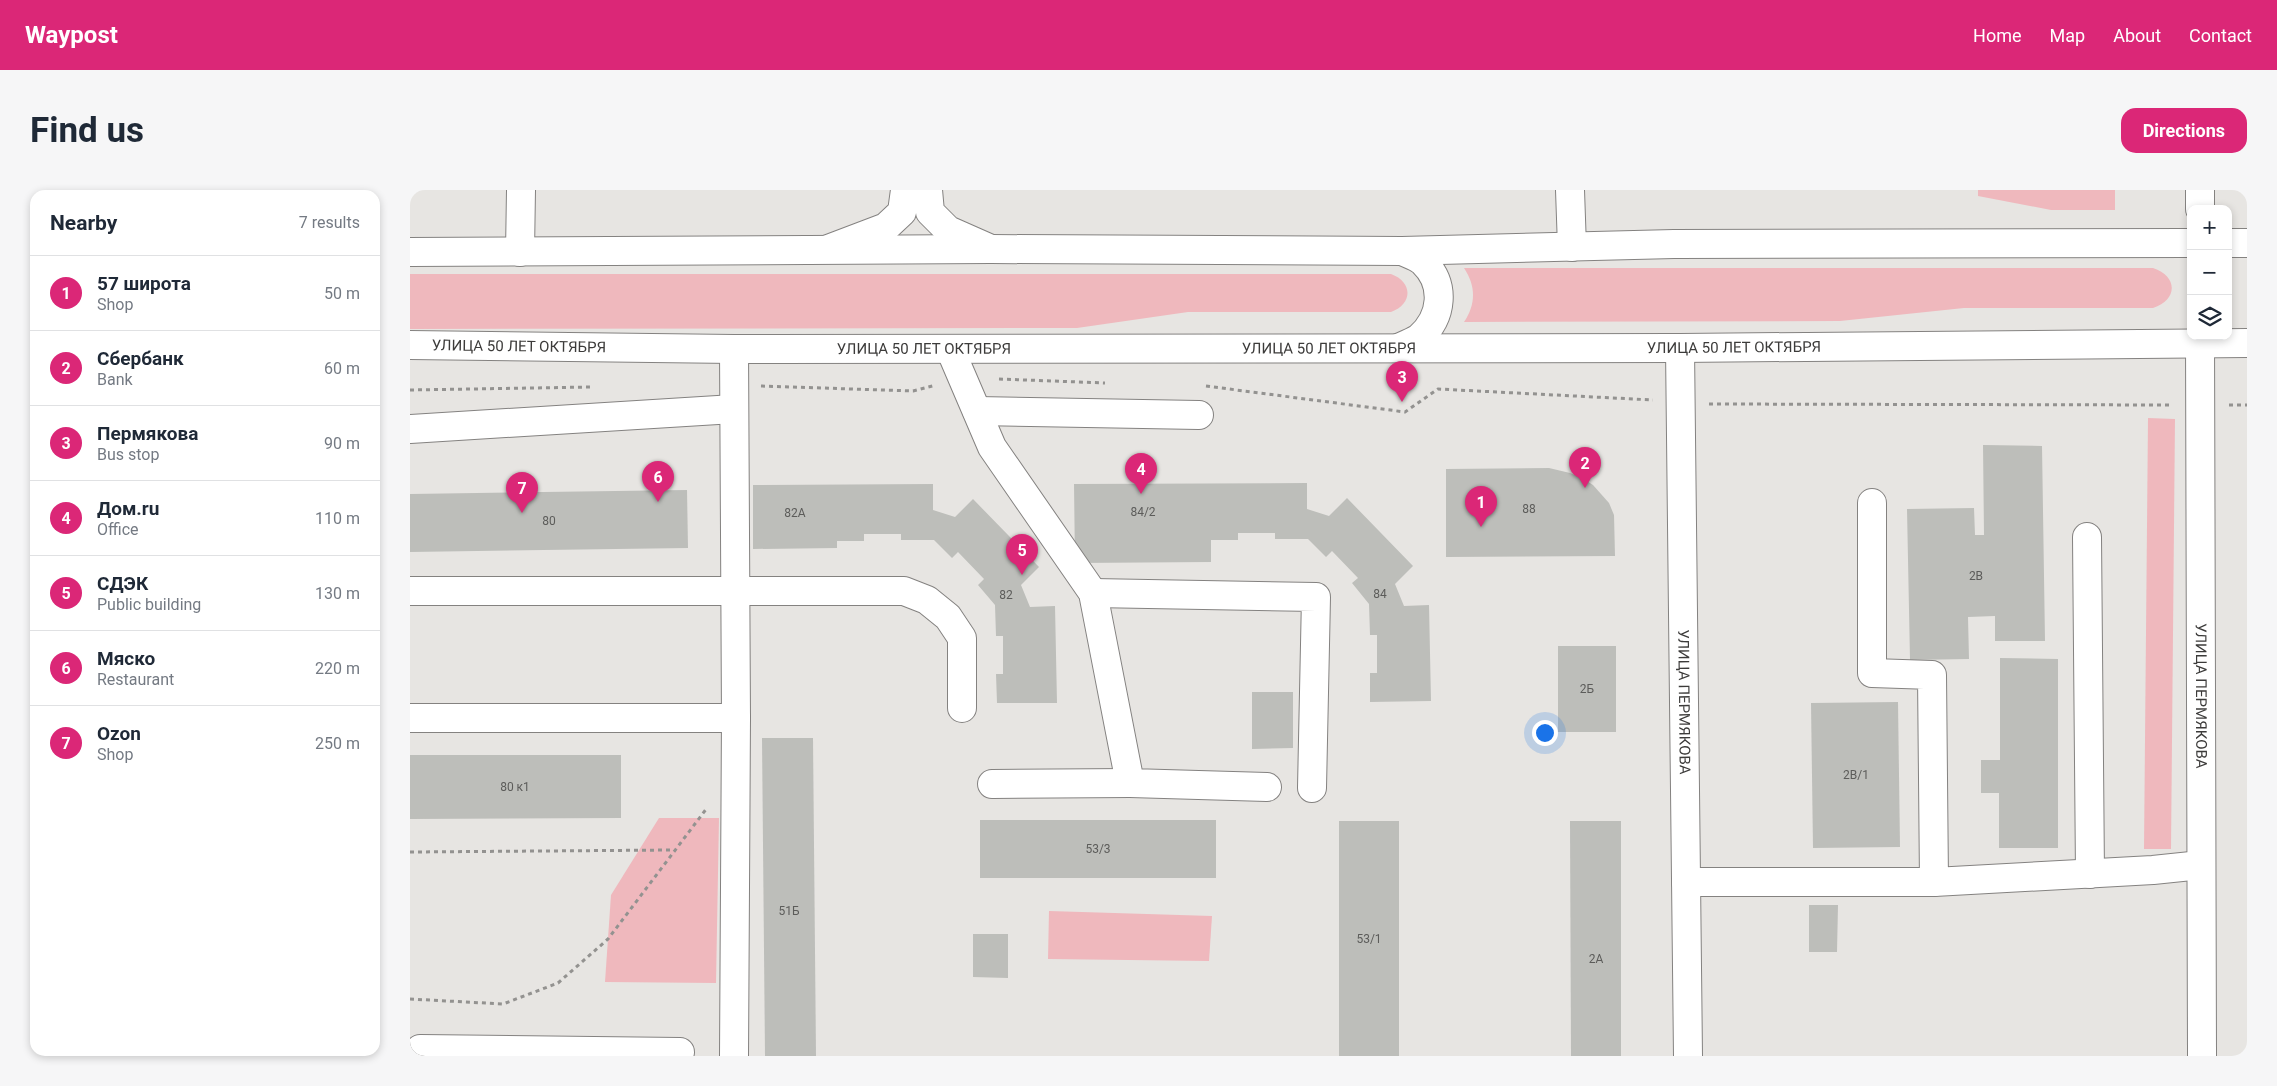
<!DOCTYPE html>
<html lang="en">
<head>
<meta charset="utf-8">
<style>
	:root { --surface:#fff; --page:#f6f6f7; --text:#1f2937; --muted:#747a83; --line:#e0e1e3; --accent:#db2777 }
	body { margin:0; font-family:Roboto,sans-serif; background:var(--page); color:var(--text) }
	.controls { position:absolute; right:15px; top:15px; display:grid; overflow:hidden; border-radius:10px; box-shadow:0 2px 8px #0003 }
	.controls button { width:45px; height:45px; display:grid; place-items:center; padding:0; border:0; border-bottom:1px solid var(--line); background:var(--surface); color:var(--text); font:25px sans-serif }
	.you { position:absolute; left:1134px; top:542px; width:18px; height:18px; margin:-12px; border:4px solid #fff; border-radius:50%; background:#1a73e8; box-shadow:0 0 0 8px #1a73e833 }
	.badge { display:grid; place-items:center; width:32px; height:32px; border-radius:50%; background:var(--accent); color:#fff; font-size:16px; font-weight:700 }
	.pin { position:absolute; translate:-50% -41px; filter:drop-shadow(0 1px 2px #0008) }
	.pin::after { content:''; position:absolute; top:26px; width:18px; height:15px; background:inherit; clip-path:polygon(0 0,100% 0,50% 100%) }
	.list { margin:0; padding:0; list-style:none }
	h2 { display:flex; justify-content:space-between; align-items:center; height:65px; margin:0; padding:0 20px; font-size:21px }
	h2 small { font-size:16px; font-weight:400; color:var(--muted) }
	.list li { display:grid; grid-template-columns:32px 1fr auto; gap:15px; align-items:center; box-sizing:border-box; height:75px; padding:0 20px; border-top:1px solid var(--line) }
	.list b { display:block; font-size:19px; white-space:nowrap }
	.list p { margin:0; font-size:16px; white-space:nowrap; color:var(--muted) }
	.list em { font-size:16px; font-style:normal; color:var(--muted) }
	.icon { flex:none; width:28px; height:28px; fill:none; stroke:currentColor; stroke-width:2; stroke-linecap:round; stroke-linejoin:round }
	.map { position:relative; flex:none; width:1837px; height:866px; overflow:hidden; border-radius:15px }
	header { display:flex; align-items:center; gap:30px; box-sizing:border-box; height:70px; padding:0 25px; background:var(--accent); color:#fff }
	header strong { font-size:24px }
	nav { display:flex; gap:28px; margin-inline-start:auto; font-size:18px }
	.intro { display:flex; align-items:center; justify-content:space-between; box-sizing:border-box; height:120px; padding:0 30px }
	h1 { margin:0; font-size:35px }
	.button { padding:12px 22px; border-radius:15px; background:var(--accent); color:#fff; font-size:18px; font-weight:700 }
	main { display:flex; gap:30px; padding:0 30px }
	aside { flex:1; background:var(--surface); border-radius:15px; box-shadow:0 2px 8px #0003 }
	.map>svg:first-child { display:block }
	.green { fill:#efb8bd }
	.building { fill:#bdbeba }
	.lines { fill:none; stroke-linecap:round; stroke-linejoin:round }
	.minor-casing { stroke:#848280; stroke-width:30 }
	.major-casing { stroke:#848280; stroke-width:30 }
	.path { stroke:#939290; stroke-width:3; stroke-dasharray:4 4; stroke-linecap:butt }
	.minor { stroke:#fff; stroke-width:28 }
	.major { stroke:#fff; stroke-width:28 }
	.labels { text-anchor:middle; stroke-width:4; stroke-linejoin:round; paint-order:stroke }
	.number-label { font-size:12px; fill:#5c5c5a }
	.street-label { font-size:15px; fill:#3c3b3a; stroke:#e7e5e2 }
</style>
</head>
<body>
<header>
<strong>Waypost</strong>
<nav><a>Home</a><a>Map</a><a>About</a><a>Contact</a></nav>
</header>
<div class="intro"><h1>Find us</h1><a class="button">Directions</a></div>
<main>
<aside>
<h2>Nearby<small>7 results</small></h2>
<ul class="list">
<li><span class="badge">1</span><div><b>57 широта</b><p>Shop</p></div><em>50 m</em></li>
<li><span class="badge">2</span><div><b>Сбербанк</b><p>Bank</p></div><em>60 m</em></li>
<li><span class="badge">3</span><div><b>Пермякова</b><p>Bus stop</p></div><em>90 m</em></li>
<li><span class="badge">4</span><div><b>Дом.ru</b><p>Office</p></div><em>110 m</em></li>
<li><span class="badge">5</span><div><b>СДЭК</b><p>Public building</p></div><em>130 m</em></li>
<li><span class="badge">6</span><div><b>Мяско</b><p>Restaurant</p></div><em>220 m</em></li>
<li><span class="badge">7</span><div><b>Ozon</b><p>Shop</p></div><em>250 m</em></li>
</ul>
</aside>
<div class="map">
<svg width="1837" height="866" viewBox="0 0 1837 866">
	<rect width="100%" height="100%" fill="#e7e5e2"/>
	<g class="green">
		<path d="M1568 0H1705V20H1641L1568 6Z"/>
		<path d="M1054 78H1743C1768 86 1768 110 1743 118H1554L1430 131 1054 132C1066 114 1066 96 1054 78Z"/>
		<path d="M0 84H981C1003 92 1003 114 981 122H778L667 138 0 139Z"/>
		<path d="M1738 228 1765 229 1761 659H1734Z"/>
		<path d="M249 628H309L306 793 195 792 201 705Z"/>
		<path d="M639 721 802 726 799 771 638 769Z"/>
	</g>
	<g class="building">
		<path d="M1573 255 1632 256 1635 451H1585V426L1558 427 1559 469 1500 470 1497 319 1564 318 1565 345H1574Z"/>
		<path d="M1139 278 1160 283 1172 288 1183 295 1199 313 1204 325 1205 366 1036 367V279Z"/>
		<path d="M897 293V319L919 326 937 308 1003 376 985 394 994 416 1019 415 1021 511 960 512V483H967V445H960L959 414 942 393 948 388 922 361 916 367 898 349H865V343H828V350H801V372L665 373 664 294Z"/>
		<path d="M523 294V320L545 327 563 309 629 377 611 395 620 417 645 416 647 513H587L586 484H593V446H586L585 415 568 395 574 389 548 362 542 368 524 350H491V344H454V351H427V358L343 359V295Z"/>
		<path d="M277 300 278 358 0 362V304Z"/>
		<rect x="1148" y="456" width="58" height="86"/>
		<path d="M1590 468 1648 469V658H1589V603H1571V570H1590Z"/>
		<path d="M842 502H883V558L842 559Z"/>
		<path d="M1488 512 1490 657 1403 658 1401 513Z"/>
		<path d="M352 548H403L406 866H355Z"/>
		<path d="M0 565H211V628L0 629Z"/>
		<rect x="570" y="630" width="236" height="58"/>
		<rect x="929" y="631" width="60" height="235"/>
		<path d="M1160 631H1211V866H1161Z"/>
		<path d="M1399 715H1428L1427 762H1399Z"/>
		<path d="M563 744H598V788L563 787Z"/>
	</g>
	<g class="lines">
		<g class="minor-casing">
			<g id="minor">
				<path d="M518 0 520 22 538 40 581 59"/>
				<path d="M1160 0 1162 57"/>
				<path d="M1790 19V0"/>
				<path d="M418 59 476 37 492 22 495 0"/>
				<path d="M110 62 111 0"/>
				<path id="s1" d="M1270 158 1278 866"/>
				<path d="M540 159 582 257 683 403 720 593 857 597"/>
				<path d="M567 221 789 225"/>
				<path d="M0 239 324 219"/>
				<path d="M1462 313V483L1522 485 1524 692 1743 680 1791 675"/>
				<path d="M1677 347 1680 684"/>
				<path d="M0 401H494L517 410 538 427 552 448V518"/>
				<path d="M683 403 906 407 902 598"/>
				<path d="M0 528H326"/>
				<path d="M582 594 720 593"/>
				<path d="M1276 692H1524"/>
				<path d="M10 866V859L270 862"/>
				<path d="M324 866 326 528 324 159"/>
			</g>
		</g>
		<g class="major-casing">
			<g id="major">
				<path d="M1818 53H1837"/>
				<path d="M0 62 581 59 992 61 1264 54 1781 53"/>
				<path id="s2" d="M1790 146 1792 866"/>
				<path id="s3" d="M0 155 324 159 1270 158 1837 153"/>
				<path d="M988 158C995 155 1003 152 1009 148 1033 127 1036 94 1013 72 1008 67 998 64 992 61"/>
			</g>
		</g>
		<g class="path">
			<path d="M589 189 695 193"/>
			<path d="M351 196 503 201 526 195"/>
			<path d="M796 196 995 222 1028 199 1243 210"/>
			<path d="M0 200 182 197"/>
			<path d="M1299 214 1763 215"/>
			<path d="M1819 215H1837"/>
			<path d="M0 662 264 660"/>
			<path d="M0 809 93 814 148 793 198 749 297 618"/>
		</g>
		<use href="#minor" class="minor"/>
		<use href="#major" class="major"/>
	</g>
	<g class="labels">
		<g class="number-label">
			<text x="1119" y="323">88</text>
			<text x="733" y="326">84/2</text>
			<text x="385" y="327">82А</text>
			<text x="139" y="335">80</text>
			<text x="1566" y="390">2В</text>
			<text x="970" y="408">84</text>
			<text x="596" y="409">82</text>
			<text x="1177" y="503">2Б</text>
			<text x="1446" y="589">2В/1</text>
			<text x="105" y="601">80 к1</text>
			<text x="688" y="663">53/3</text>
			<text x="379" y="725">51Б</text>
			<text x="959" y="753">53/1</text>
			<text x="1186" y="773">2А</text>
		</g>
		<g class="street-label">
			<text dy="5" stroke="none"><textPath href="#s3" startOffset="109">УЛИЦА 50 ЛЕТ ОКТЯБРЯ</textPath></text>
			<text dy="5" stroke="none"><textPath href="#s3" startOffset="1324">УЛИЦА 50 ЛЕТ ОКТЯБРЯ</textPath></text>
			<text dy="5" stroke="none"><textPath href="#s3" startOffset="919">УЛИЦА 50 ЛЕТ ОКТЯБРЯ</textPath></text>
			<text dy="5" stroke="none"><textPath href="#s3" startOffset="514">УЛИЦА 50 ЛЕТ ОКТЯБРЯ</textPath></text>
			<text dy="5" stroke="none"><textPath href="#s2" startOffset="360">УЛИЦА ПЕРМЯКОВА</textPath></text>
			<text dy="5" stroke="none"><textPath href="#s1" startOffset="354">УЛИЦА ПЕРМЯКОВА</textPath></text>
		</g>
	</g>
</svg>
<div class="controls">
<button>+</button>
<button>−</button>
<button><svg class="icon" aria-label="layers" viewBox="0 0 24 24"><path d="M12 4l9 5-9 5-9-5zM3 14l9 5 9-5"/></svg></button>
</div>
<div class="you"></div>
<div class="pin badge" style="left:1071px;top:337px">1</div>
<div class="pin badge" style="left:1175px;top:298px">2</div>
<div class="pin badge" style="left:992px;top:212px">3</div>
<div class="pin badge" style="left:731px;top:304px">4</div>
<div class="pin badge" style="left:612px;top:385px">5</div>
<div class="pin badge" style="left:248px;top:312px">6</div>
<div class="pin badge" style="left:112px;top:323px">7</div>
</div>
</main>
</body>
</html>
